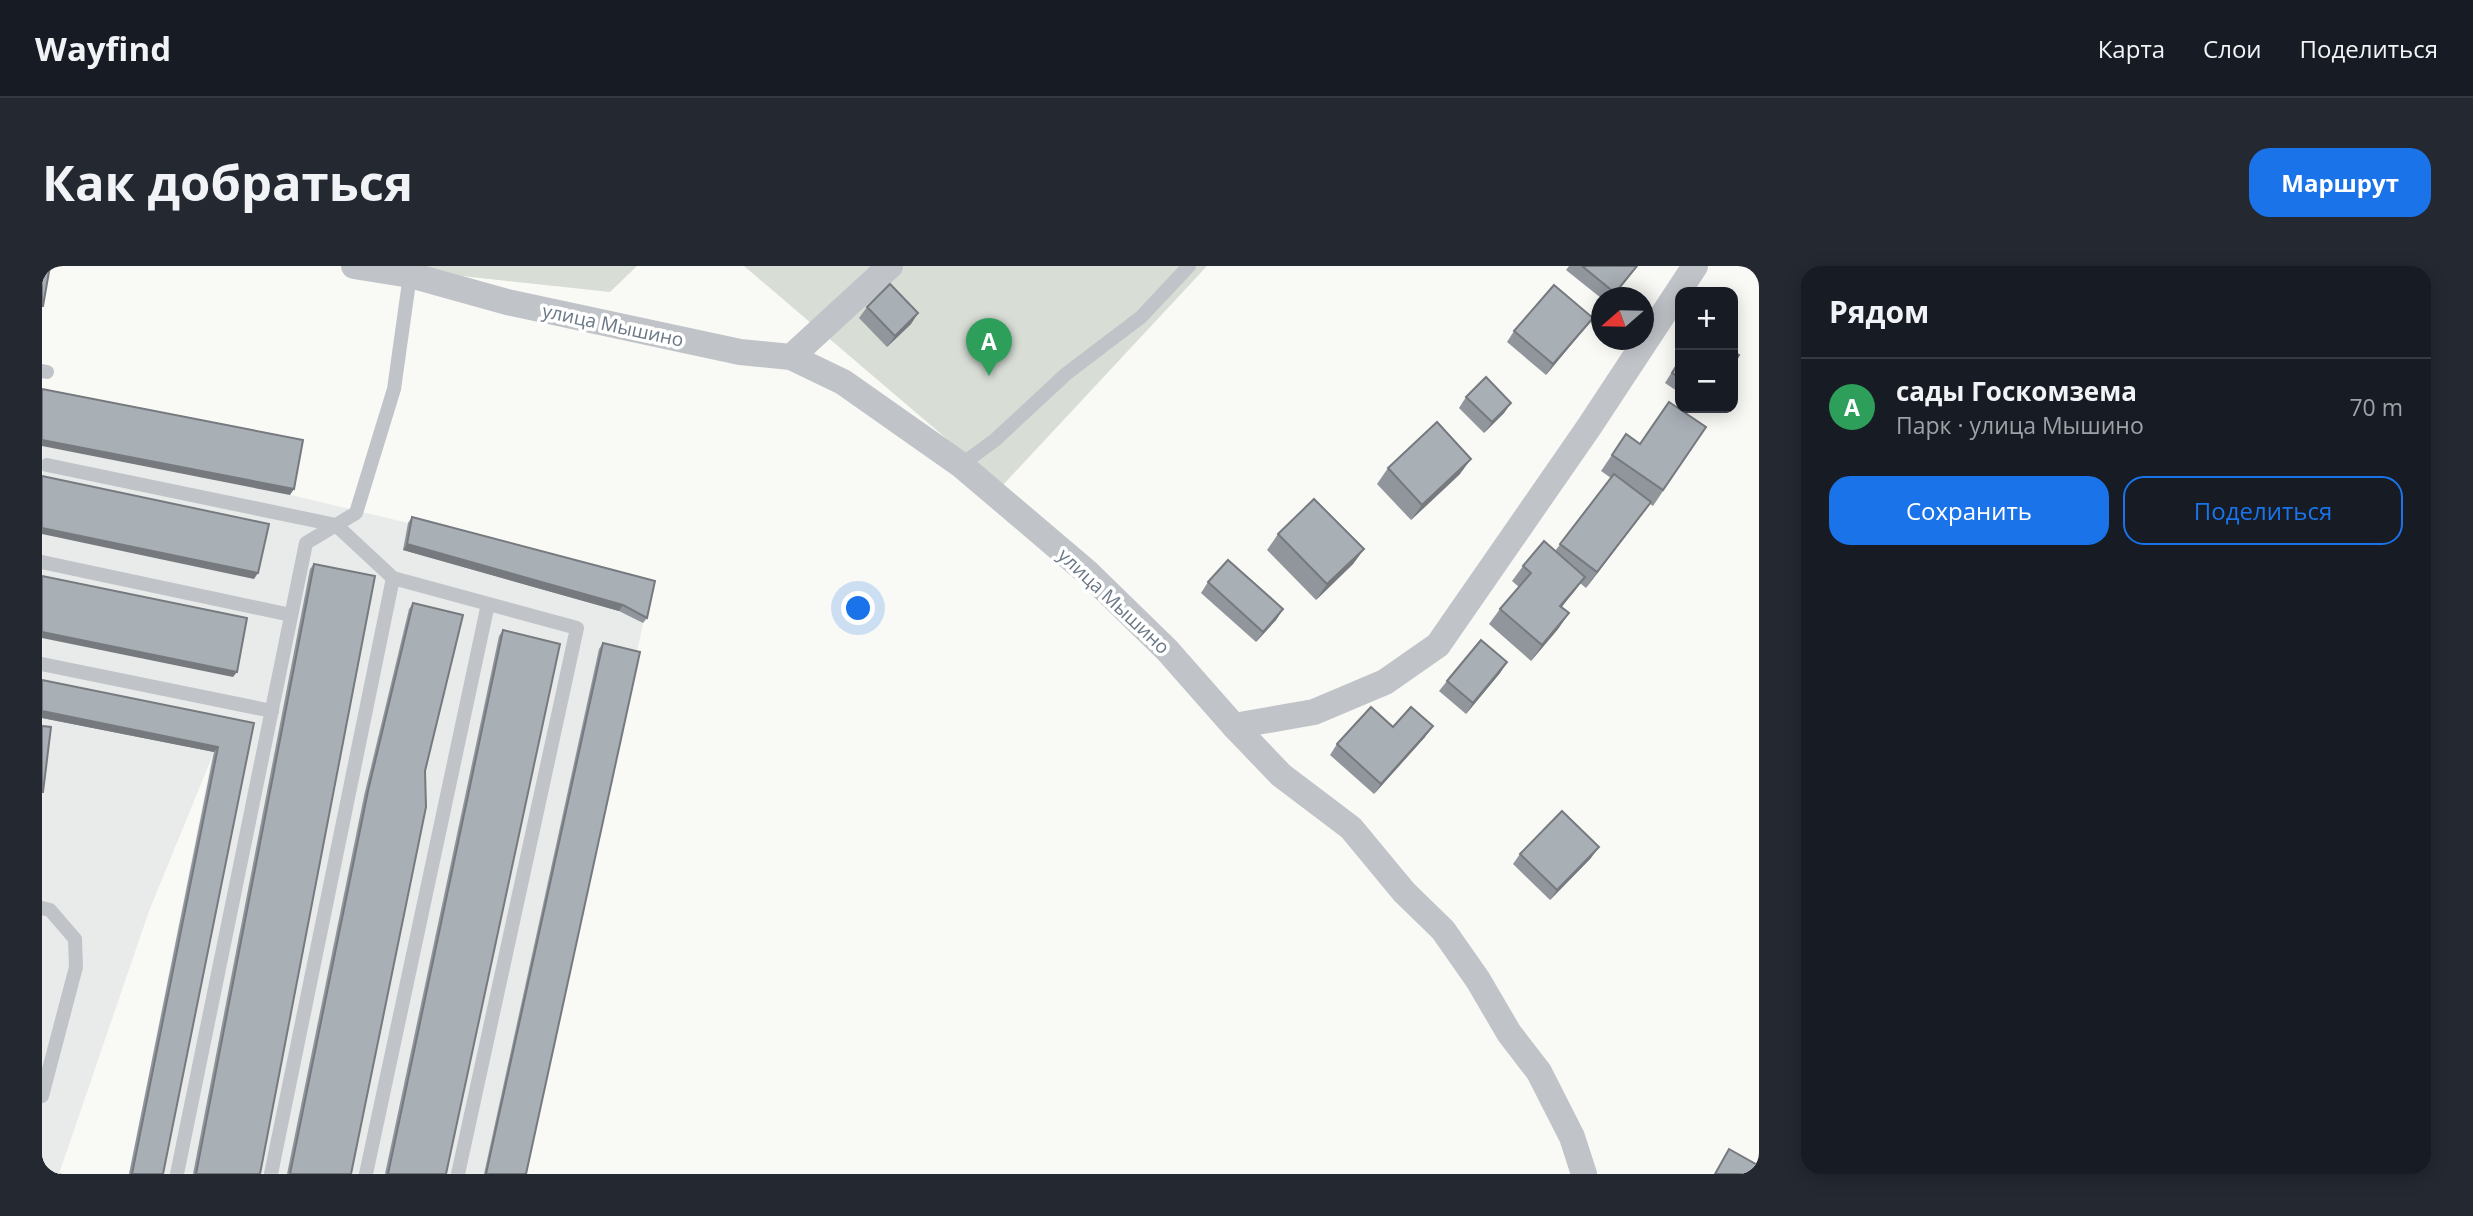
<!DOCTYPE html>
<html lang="ru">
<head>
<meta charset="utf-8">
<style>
	:root { --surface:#171b24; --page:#242831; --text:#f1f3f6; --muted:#9ea1a6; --line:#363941; --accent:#1a73e8 }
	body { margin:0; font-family:"Open Sans",sans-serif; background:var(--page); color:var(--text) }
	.controls { position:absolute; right:21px; top:21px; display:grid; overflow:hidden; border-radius:14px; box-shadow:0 4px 18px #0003 }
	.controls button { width:63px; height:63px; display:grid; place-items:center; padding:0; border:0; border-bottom:2px solid var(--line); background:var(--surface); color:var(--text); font:35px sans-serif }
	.compass { position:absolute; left:1549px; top:21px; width:63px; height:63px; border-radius:50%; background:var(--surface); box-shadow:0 4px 18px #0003; rotate:250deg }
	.you { position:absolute; left:817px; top:343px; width:24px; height:24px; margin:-18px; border:5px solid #fff; border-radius:50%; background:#1a73e8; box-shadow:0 0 0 10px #1a73e833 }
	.badge { display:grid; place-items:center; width:46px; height:46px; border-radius:50%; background:var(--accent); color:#fff; font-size:23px; font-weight:700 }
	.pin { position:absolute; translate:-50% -58px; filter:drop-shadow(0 2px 4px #0008) }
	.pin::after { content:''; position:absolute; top:37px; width:24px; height:21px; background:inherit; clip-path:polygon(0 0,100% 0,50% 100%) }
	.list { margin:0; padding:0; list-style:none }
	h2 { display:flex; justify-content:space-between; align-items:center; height:91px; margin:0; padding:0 28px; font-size:30px }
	h2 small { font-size:23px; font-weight:400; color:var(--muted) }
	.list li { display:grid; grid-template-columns:46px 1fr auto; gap:21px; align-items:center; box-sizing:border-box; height:98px; padding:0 28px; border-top:2px solid var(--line) }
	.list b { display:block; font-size:26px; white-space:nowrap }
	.list p { margin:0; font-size:23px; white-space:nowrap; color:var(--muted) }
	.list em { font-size:23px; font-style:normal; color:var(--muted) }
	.actions { display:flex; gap:14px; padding:21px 28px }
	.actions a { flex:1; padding:16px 0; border:2px solid var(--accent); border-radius:21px; text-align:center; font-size:24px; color:var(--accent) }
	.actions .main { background:var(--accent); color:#fff }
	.map { position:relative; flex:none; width:1717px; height:908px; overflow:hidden; border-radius:21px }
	header { display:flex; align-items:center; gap:42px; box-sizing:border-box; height:98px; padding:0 35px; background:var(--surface); border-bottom:2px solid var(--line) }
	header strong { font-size:33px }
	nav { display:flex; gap:38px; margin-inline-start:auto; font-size:24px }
	.intro { display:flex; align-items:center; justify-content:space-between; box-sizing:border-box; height:168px; padding:0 42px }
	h1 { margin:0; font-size:49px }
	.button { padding:18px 32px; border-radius:21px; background:var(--accent); color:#fff; font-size:24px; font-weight:700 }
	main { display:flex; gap:42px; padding:0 42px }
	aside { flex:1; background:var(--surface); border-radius:21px; box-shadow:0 4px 18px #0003 }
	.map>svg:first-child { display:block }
	.built { fill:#e9ebea }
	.green { fill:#d8ddd6 }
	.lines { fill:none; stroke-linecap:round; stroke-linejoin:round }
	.lane { stroke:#c0c4c8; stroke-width:14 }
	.street { stroke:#c0c4c8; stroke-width:26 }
	.wall { fill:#90969c }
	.shaded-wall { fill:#767a7f }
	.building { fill:#a8afb5; stroke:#767a7f; stroke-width:2 }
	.labels { text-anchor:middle; stroke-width:7; stroke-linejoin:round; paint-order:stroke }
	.street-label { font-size:19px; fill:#6a7885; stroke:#fff }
</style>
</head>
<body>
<header>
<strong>Wayfind</strong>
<nav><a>Карта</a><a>Слои</a><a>Поделиться</a></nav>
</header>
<div class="intro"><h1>Как добраться</h1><a class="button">Маршрут</a></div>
<main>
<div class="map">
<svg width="1717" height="908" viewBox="0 0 1717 908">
	<rect width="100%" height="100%" fill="#f9f9f6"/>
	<path class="built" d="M0 129 249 229 366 257 609 321 481 908H87L170 491 107 645 17 908H0Z"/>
	<g class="green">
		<path d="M373 0H595L568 26 402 8Z"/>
		<path d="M702 0H1165L960 220Z"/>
	</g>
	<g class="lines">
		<g class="lane">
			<path d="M0 105 5 106"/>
			<path d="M5 199 294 259 351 312 535 362 416 908"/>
			<path d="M919 199 953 174 1024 108 1099 51 1147 0"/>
			<path d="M0 296 249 349"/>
			<path d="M0 398 230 445"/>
			<path d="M0 642 8 644 33 673 34 701 0 830"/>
			<path d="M135 908 264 277 314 247 352 123 368 9"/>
			<path d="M229 908 351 312"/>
			<path d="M324 908 446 338"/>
		</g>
		<g class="street">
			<path d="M312 0 368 9 465 36 698 86 749 91 801 116 919 199 1046 307 1125 384 1192 460 1272 446 1343 416 1396 379 1547 161 1653 0"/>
			<path d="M749 91 848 0"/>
			<path d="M1192 460 1239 509 1309 562 1362 626 1401 664 1436 714 1467 767 1497 806 1530 871 1542 908"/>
		</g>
	</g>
	<g class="wall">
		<path d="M1527 0H1595L1571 32H1559L1524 4Z"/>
		<path d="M825 41 876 47 869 58 845 81 817 52Z"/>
		<path d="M1543 62 1504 109 1465 76 1472 65Z"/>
		<path d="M1638 93V127L1623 117Z"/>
		<path d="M1424 131 1469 137 1462 147 1442 167 1417 142Z"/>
		<path d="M1664 161 1611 240 1608 238 1544 322 1538 317 1520 341 1527 347 1516 363 1489 395 1447 358 1458 343 1477 321 1470 315 1481 300 1513 285 1569 212 1559 205 1584 168 1598 178Z"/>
		<path d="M1346 202 1418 208 1369 254 1335 218Z"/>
		<path d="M370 251 613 315 605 352 601 357 577 345 361 284 366 257Z"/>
		<path d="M1236 268 1322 283 1311 298 1274 334 1225 284Z"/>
		<path d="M272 298 218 908H151L268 303Z"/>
		<path d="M1166 316 1241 343 1234 354 1214 376 1159 327Z"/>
		<path d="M371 337 383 505 309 908H245L322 530 367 343Z"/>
		<path d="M461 364 404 908H343L457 370Z"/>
		<path d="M561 377 484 908H442L557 383Z"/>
		<path d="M1465 396 1458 407 1424 448 1397 425 1405 415Z"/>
		<path d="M0 452 212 457 121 908H87L172 486Z"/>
		<path d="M1351 461 1383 471 1332 528 1288 489 1295 478Z"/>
		<path d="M1478 588 1549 592 1508 634 1471 598Z"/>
	</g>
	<g class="shaded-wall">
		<path d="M876 47 869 58 845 81 853 70Z"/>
		<path d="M1551 52 1543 62 1504 109 1511 98Z"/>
		<path d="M1469 137 1462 147 1442 167 1450 156Z"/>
		<path d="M0 174 252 223 248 229 0 180Z"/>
		<path d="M1429 193 1418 208 1369 254 1380 239Z"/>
		<path d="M1609 236 1598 251 1544 322 1555 306Z"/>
		<path d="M0 262 216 307 212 313 0 268Z"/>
		<path d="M365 278 581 339 577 345 361 284Z"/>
		<path d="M1322 283 1311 298 1274 334 1285 318Z"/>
		<path d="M1543 311 1532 326 1507 355 1518 340Z"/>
		<path d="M1241 343 1234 354 1214 376 1221 366Z"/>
		<path d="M1527 347 1516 363 1489 395 1500 379Z"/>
		<path d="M0 366 195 406 191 411 0 372Z"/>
		<path d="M1465 396 1458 407 1424 448 1431 437Z"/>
		<path d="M0 445 176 481 172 486 0 452Z"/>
		<path d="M1391 460 1383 471 1332 528 1339 518Z"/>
		<path d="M1557 581 1549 592 1508 634 1515 624Z"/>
	</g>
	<g class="building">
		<path d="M0 0H8L1 40H0Z"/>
		<path d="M1540 0H1595L1573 27Z"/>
		<path d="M848 18 876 47 853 70 825 41Z"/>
		<path d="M1512 19 1551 52 1511 98 1472 65Z"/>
		<path d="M1691 85 1697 89 1691 99Z"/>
		<path d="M1638 94V112L1630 107Z"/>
		<path d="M1444 111 1469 137 1450 156 1424 131Z"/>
		<path d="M0 123 261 174 252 223 0 174Z"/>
		<path d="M1627 136 1664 161 1621 224 1570 189 1584 168 1598 178Z"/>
		<path d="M1395 156 1429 193 1380 239 1346 202Z"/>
		<path d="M1572 208 1609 236 1555 306 1518 278Z"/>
		<path d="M0 210 227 258 216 307 0 262Z"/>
		<path d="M1272 233 1322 283 1285 318 1236 268Z"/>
		<path d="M370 251 613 315 605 352 581 339 365 278Z"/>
		<path d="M1502 275 1543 311 1518 340 1527 347 1500 379 1458 343 1489 307 1481 300Z"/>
		<path d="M1186 294 1241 343 1221 366 1166 316Z"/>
		<path d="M272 298 333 310 218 908H154Z"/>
		<path d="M0 310 205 352 195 406 0 366Z"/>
		<path d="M371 337 421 349 383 505 384 541 309 908H248L326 525Z"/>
		<path d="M461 364 518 378 404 908H346Z"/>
		<path d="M1439 374 1465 396 1431 437 1405 415Z"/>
		<path d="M561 377 598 386 484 908H444Z"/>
		<path d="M0 414 212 457 121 908H90L176 481 0 445Z"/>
		<path d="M1329 441 1351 461 1369 441 1391 460 1339 518 1295 478Z"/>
		<path d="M0 460 9 461 1 526H0Z"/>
		<path d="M1520 545 1557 581 1515 624 1478 588Z"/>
		<path d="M1687 883 1717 900V908H1673Z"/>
	</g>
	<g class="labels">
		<g class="street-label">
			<text transform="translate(571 59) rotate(12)" y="7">улица Мышино</text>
			<text transform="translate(1072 335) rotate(43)" y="7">улица Мышино</text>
		</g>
	</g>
</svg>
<div class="controls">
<button>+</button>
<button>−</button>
</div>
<svg class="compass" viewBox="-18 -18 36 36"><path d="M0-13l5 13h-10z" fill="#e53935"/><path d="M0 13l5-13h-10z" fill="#9ea1a6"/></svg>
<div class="you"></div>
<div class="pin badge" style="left:947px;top:110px;background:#2e9e5b">A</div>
</div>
<aside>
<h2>Рядом<small></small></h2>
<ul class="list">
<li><span class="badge" style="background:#2e9e5b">A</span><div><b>сады Госкомзема</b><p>Парк · улица Мышино</p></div><em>70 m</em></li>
</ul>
<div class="actions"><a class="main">Сохранить</a><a>Поделиться</a></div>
</aside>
</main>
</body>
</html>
